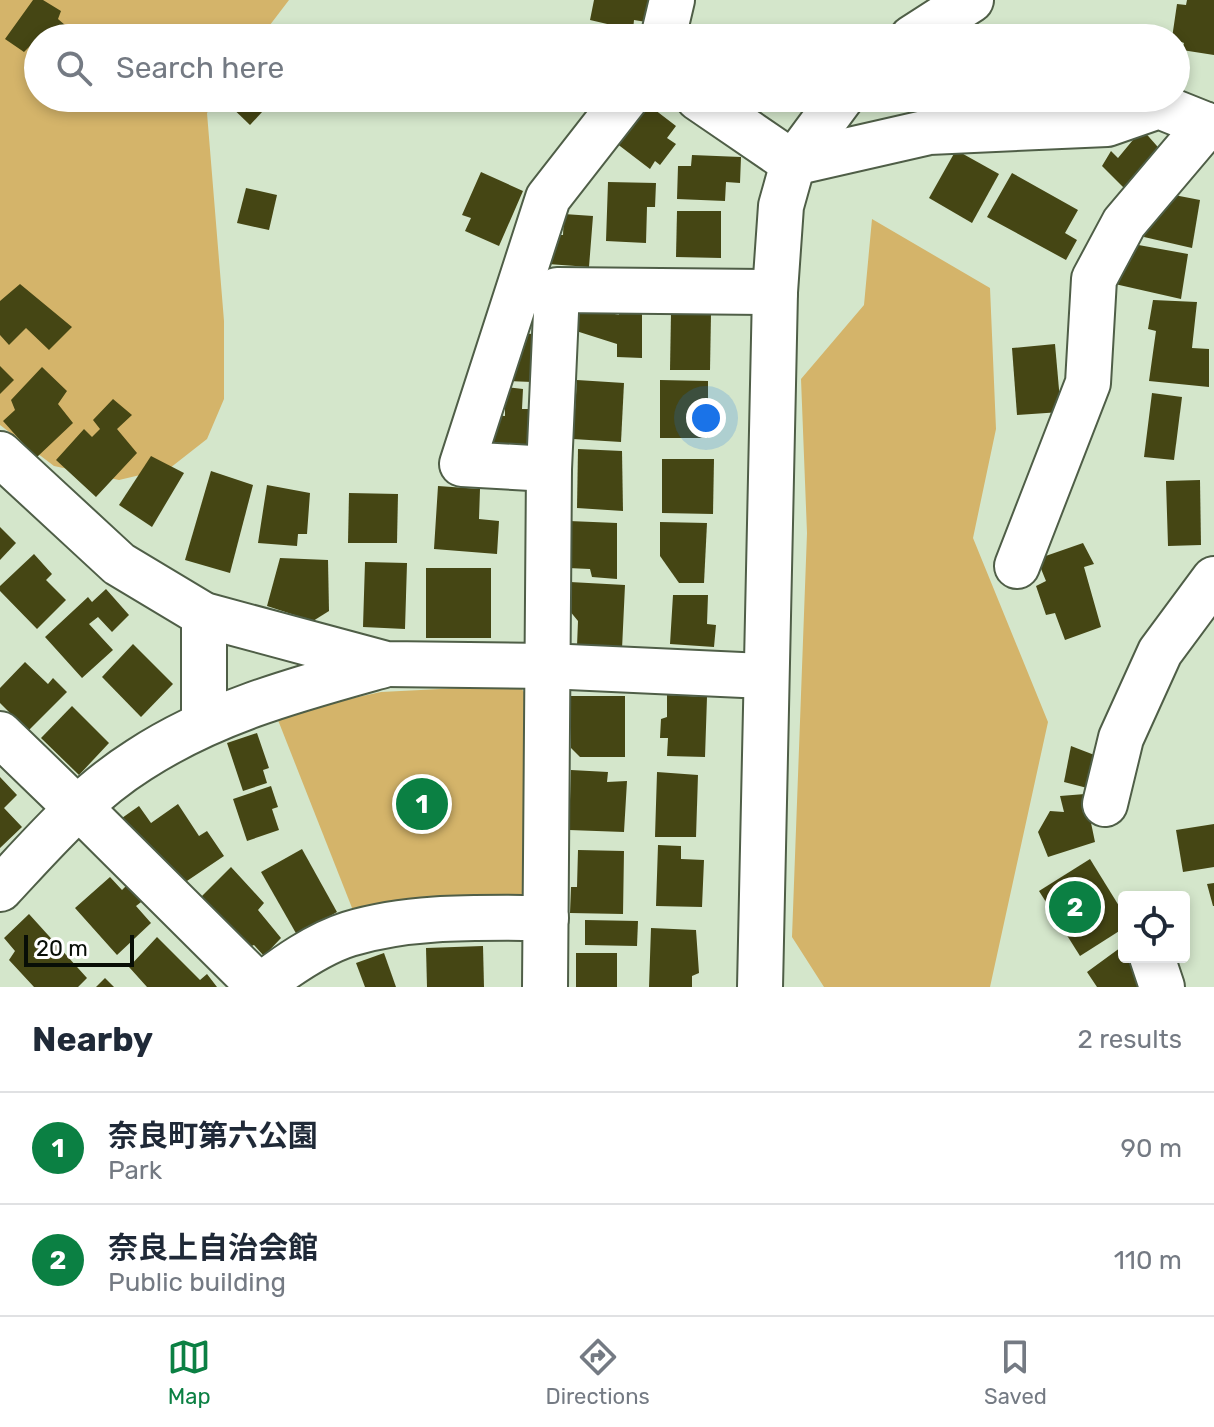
<!DOCTYPE html>
<html lang="en">
<head>
<meta charset="utf-8">
<style>
	:root { --surface:#fff; --page:#f2f2f3; --text:#1f2937; --muted:#747a83; --line:#e0e1e3; --accent:#0b8043 }
	body { margin:0; font-family:Rubik,"Noto Sans JP",sans-serif; background:var(--page); color:var(--text) }
	.controls { position:absolute; right:24px; bottom:24px; display:grid; overflow:hidden; border-radius:8px; box-shadow:0 4px 12px #0003 }
	.controls button { width:72px; height:72px; display:grid; place-items:center; padding:0; border:0; border-bottom:2px solid var(--line); background:var(--surface); color:var(--text); font:40px sans-serif }
	.scale { position:absolute; left:24px; bottom:20px; width:110px; box-sizing:border-box; padding-left:8px; border:4px solid #080e06; border-top:0; font-size:22px; line-height:28px; white-space:nowrap; color:#080e06; -webkit-text-stroke:6px #fff; paint-order:stroke }
	.you { position:absolute; left:706px; top:418px; width:28px; height:28px; margin:-20px; border:6px solid #fff; border-radius:50%; background:#1a73e8; box-shadow:0 0 0 12px #1a73e833 }
	.badge { display:grid; place-items:center; width:52px; height:52px; border-radius:50%; background:var(--accent); color:#fff; font-size:26px; font-weight:700 }
	.pin { position:absolute; translate:-50% -50%; border:4px solid #fff; box-shadow:0 2px 8px #0006 }
	.list { margin:0; padding:0; list-style:none }
	h2 { display:flex; justify-content:space-between; align-items:center; height:104px; margin:0; padding:0 32px; font-size:34px }
	h2 small { font-size:26px; font-weight:400; color:var(--muted) }
	.list li { display:grid; grid-template-columns:52px 1fr auto; gap:24px; align-items:center; box-sizing:border-box; height:112px; padding:0 32px; border-top:2px solid var(--line) }
	.list b { display:block; font-size:30px; white-space:nowrap }
	.list p { margin:0; font-size:26px; white-space:nowrap; color:var(--muted) }
	.list em { font-size:26px; font-style:normal; color:var(--muted) }
	.icon { flex:none; width:44px; height:44px; fill:none; stroke:currentColor; stroke-width:2; stroke-linecap:round; stroke-linejoin:round }
	.map { position:relative; flex:none; width:1214px; height:987px; overflow:hidden }
	.search { position:absolute; background:var(--surface); box-shadow:0 4px 12px #0003; left:24px; right:24px; top:24px; height:88px; display:flex; align-items:center; gap:20px; box-sizing:border-box; padding:0 28px; border-radius:44px; color:var(--muted); font-size:30px }
	.sheet { height:328px; background:var(--surface) }
	nav { display:flex; justify-content:space-around; align-items:center; box-sizing:border-box; height:112px; border-top:2px solid var(--line); background:var(--surface); font-size:22px; color:var(--muted) }
	nav a { display:grid; justify-items:center; gap:4px }
	nav .on { color:var(--accent) }
	.map>svg:first-child { display:block }
	.green { fill:#d4b46a }
	.building { fill:#454614 }
	.lines { fill:none; stroke-linecap:round; stroke-linejoin:round }
	.minor-casing { stroke:#4f5e47; stroke-width:48 }
	.minor { stroke:#fff; stroke-width:44 }
</style>
</head>
<body>
<div class="map">
<svg width="1214" height="987" viewBox="0 0 1214 987">
	<rect width="100%" height="100%" fill="#d4e6cb"/>
	<g class="green">
		<path d="M0 0H289L260 38H38V98H218L207 113 224 321V399L207 439 170 468 119 480 54 466 0 425Z"/>
		<path d="M872 219 990 288 996 429 973 538 1048 722 990 987H824L792 937 807 533 801 379 864 305Z"/>
		<path d="M519 685 533 705 532 893 513 904 356 918 276 715 381 692Z"/>
	</g>
	<g class="building">
		<path d="M33 0H43L61 11 58 19 65 25 55 38H38V48L32 44 24 52 5 39Z"/>
		<path d="M594 0H649L646 22 634 20 633 30 590 20Z"/>
		<path d="M1187 0H1214V55L1182 50 1184 43 1172 38 1177 4 1186 5Z"/>
		<path d="M77 26 96 38H68Z"/>
		<path d="M97 98H124L115 111Z"/>
		<path d="M222 98H275L250 125Z"/>
		<path d="M746 98H772L761 111Z"/>
		<path d="M646 103 676 126 667 138 676 144 660 165 655 161 650 169 616 143Z"/>
		<path d="M1142 129 1164 154 1128 192 1102 166 1111 151 1118 158Z"/>
		<path d="M956 150 999 174 972 223 929 198Z"/>
		<path d="M692 155 741 157 740 183 726 182 725 201 677 199 678 166H691Z"/>
		<path d="M481 172 523 191 499 246 465 231 471 218 462 215Z"/>
		<path d="M1012 173 1078 210 1065 233 1077 240 1066 260 987 217Z"/>
		<path d="M608 182 656 183 655 207H647L646 243 606 241Z"/>
		<path d="M246 188 277 195 269 230 237 223Z"/>
		<path d="M1169 194 1200 200 1192 248 1144 237 1149 211Z"/>
		<path d="M677 211H721V258L676 257Z"/>
		<path d="M564 214 593 216 589 267 548 264 550 235H563Z"/>
		<path d="M1133 244 1188 254 1181 299 1106 282Z"/>
		<path d="M20 284 72 327 49 350 26 328 9 345 0 335V301Z"/>
		<path d="M1153 300 1197 302 1192 348 1209 349V387L1149 381 1156 331 1148 329Z"/>
		<path d="M576 305 619 315 618 311 642 312V358L617 357V344L573 330Z"/>
		<path d="M671 313 711 314 710 370H670Z"/>
		<path d="M517 333 533 334 532 382 508 381Z"/>
		<path d="M1055 344 1061 412 1017 415 1012 348Z"/>
		<path d="M0 366 14 380 0 394Z"/>
		<path d="M42 367 67 391 58 404 73 423 36 458 3 421 15 410 11 400Z"/>
		<path d="M577 380 624 383 621 442 573 439Z"/>
		<path d="M660 380 708 381V438H660Z"/>
		<path d="M505 387 523 389 522 409H532L529 450 487 447 491 415 505 416Z"/>
		<path d="M1152 393 1182 397 1174 460 1144 457Z"/>
		<path d="M113 399 132 415 117 429 137 453 96 497 56 460 84 429 92 437 100 429 93 420Z"/>
		<path d="M578 449 622 451 623 511 577 508Z"/>
		<path d="M151 456 184 473 152 527 119 505Z"/>
		<path d="M662 459H714L713 514 662 513Z"/>
		<path d="M211 471 253 485 230 573 185 560Z"/>
		<path d="M1200 480 1201 545 1168 546 1166 481Z"/>
		<path d="M267 485 310 493 307 534H298L297 546 258 543Z"/>
		<path d="M438 486 480 489 479 519 499 521 497 554 434 549Z"/>
		<path d="M349 493 398 494 397 543H348Z"/>
		<path d="M569 521 617 523V579L592 577 590 569 568 568Z"/>
		<path d="M660 522 707 523 704 583H679L660 556Z"/>
		<path d="M0 527 16 543 0 560Z"/>
		<path d="M1083 543 1094 564 1084 567 1101 627 1065 640 1055 613 1046 615 1036 586 1046 581 1037 559Z"/>
		<path d="M34 554 52 574 46 580 66 600 37 629 0 591V586Z"/>
		<path d="M280 558 328 560 329 611 313 621 267 606Z"/>
		<path d="M365 562 407 563 405 629 363 627Z"/>
		<rect x="426" y="568" width="65" height="70"/>
		<path d="M570 582 625 585 622 649 577 646 578 621 569 610Z"/>
		<path d="M106 589 129 615 112 632 98 617 89 624 113 650 82 678 45 637 88 597 92 602Z"/>
		<path d="M673 595H708L707 624 716 625 714 647 670 644Z"/>
		<path d="M133 644 173 684 141 717 102 677Z"/>
		<path d="M25 662 48 684 53 678 67 692 28 731 0 703V688Z"/>
		<path d="M667 695 707 697 705 757 667 756 668 738H660L661 719 667 717Z"/>
		<path d="M571 696H625V757H580L571 748Z"/>
		<path d="M72 706 109 743 79 775 41 738Z"/>
		<path d="M257 733 269 768 263 770 267 783 243 791 227 743Z"/>
		<path d="M1071 746 1097 756 1091 789 1064 782Z"/>
		<path d="M571 770 608 772 607 782 627 781 624 832 569 830Z"/>
		<path d="M657 772 698 775 696 837H655Z"/>
		<path d="M0 777 17 795 4 808 22 827 0 848Z"/>
		<path d="M271 786 278 807 272 809 279 830 247 841 233 799Z"/>
		<path d="M1085 794 1095 842 1048 857 1038 832 1050 811 1064 812 1060 796Z"/>
		<path d="M178 804 199 836 207 831 224 856 181 885 164 859 154 865 122 818 139 806 151 823Z"/>
		<path d="M1214 824V867L1183 872 1176 830Z"/>
		<path d="M658 845 681 846V859L704 860 702 907 656 906Z"/>
		<path d="M302 849 337 912 297 935 261 872Z"/>
		<path d="M578 850 624 851 623 914 570 913 571 887H577Z"/>
		<path d="M1090 859 1124 914V928L1080 956 1039 891Z"/>
		<path d="M231 867 264 903 258 910 281 938 264 956 254 945 247 948 199 899Z"/>
		<path d="M110 877 122 890 130 882 145 899 136 906 151 923 117 955 75 908Z"/>
		<path d="M1214 883V906H1213L1207 884Z"/>
		<path d="M29 914 87 978 78 987H34L9 960 15 951 4 938Z"/>
		<path d="M585 920 638 921 637 946 585 945Z"/>
		<path d="M651 928 696 930 699 973 692 976V987H649Z"/>
		<path d="M157 937 200 980 207 974 217 987H147L129 967Z"/>
		<path d="M1124 945V957H1134L1148 987H1097L1087 972Z"/>
		<path d="M483 946 484 987H427L426 948Z"/>
		<path d="M384 953 396 987H365L356 963Z"/>
		<rect x="576" y="953" width="41" height="34"/>
		<path d="M105 978 114 987H96Z"/>
	</g>
	<g class="lines">
		<g class="minor-casing">
			<g id="minor">
				<path d="M663 38 672 0"/>
				<path d="M912 38 971 0"/>
				<path d="M698 98 793 163 929 132 1107 124 1159 106 1214 128"/>
				<path d="M0 454 119 564 204 615 386 664 547 666 765 676"/>
				<path d="M549 469 462 464 548 198 626 98"/>
				<path d="M1017 566 1088 383 1094 279 1124 223 1207 125"/>
				<path d="M204 723V615"/>
				<path d="M0 734 65 797 79 807 259 986"/>
				<path d="M1105 804 1121 738 1160 652 1214 579"/>
				<path d="M0 889C43 843 85 794 139 760 214 711 298 689 384 665"/>
				<path d="M1152 957 1162 987"/>
				<path d="M259 987C285 967 317 944 349 934 412 915 481 918 546 918"/>
				<path d="M545 987 549 469 557 290 775 292"/>
				<path d="M760 987 775 292 781 206 793 163 841 98"/>
			</g>
		</g>
		<use href="#minor" class="minor"/>
	</g>
</svg>
<div class="controls">
<button><svg class="icon" aria-label="locate" viewBox="0 0 24 24"><circle cx="12" cy="12" r="6"/><path d="M12 2v4M12 18v4M2 12h4M18 12h4"/></svg></button>
</div>
<div class="scale">20 m</div>
<div class="you"></div>
<div class="pin badge" style="left:422px;top:804px">1</div>
<div class="pin badge" style="left:1075px;top:907px">2</div>
<div class="search"><svg class="icon" aria-label="search" viewBox="0 0 24 24"><circle cx="10" cy="10" r="6"/><path d="M15 15l6 6"/></svg>Search here</div>
</div>
<section class="sheet">
<h2>Nearby<small>2 results</small></h2>
<ul class="list">
<li><span class="badge">1</span><div><b>奈良町第六公園</b><p>Park</p></div><em>90 m</em></li>
<li><span class="badge">2</span><div><b>奈良上自治会館</b><p>Public building</p></div><em>110 m</em></li>
</ul>
</section>
<nav>
<a class="on"><svg class="icon" aria-label="map" viewBox="0 0 24 24"><path d="M3 6l6-2 6 2 6-2v14l-6 2-6-2-6 2zM9 4v14M15 6v14"/></svg>Map</a>
<a><svg class="icon" aria-label="directions" viewBox="0 0 24 24"><path d="M12 3l9 9-9 9-9-9zM9 14v-3h6M13 9l2 2-2 2"/></svg>Directions</a>
<a><svg class="icon" aria-label="saved" viewBox="0 0 24 24"><path d="M7 4h10v16l-5-4-5 4z"/></svg>Saved</a>
</nav>
</body>
</html>
